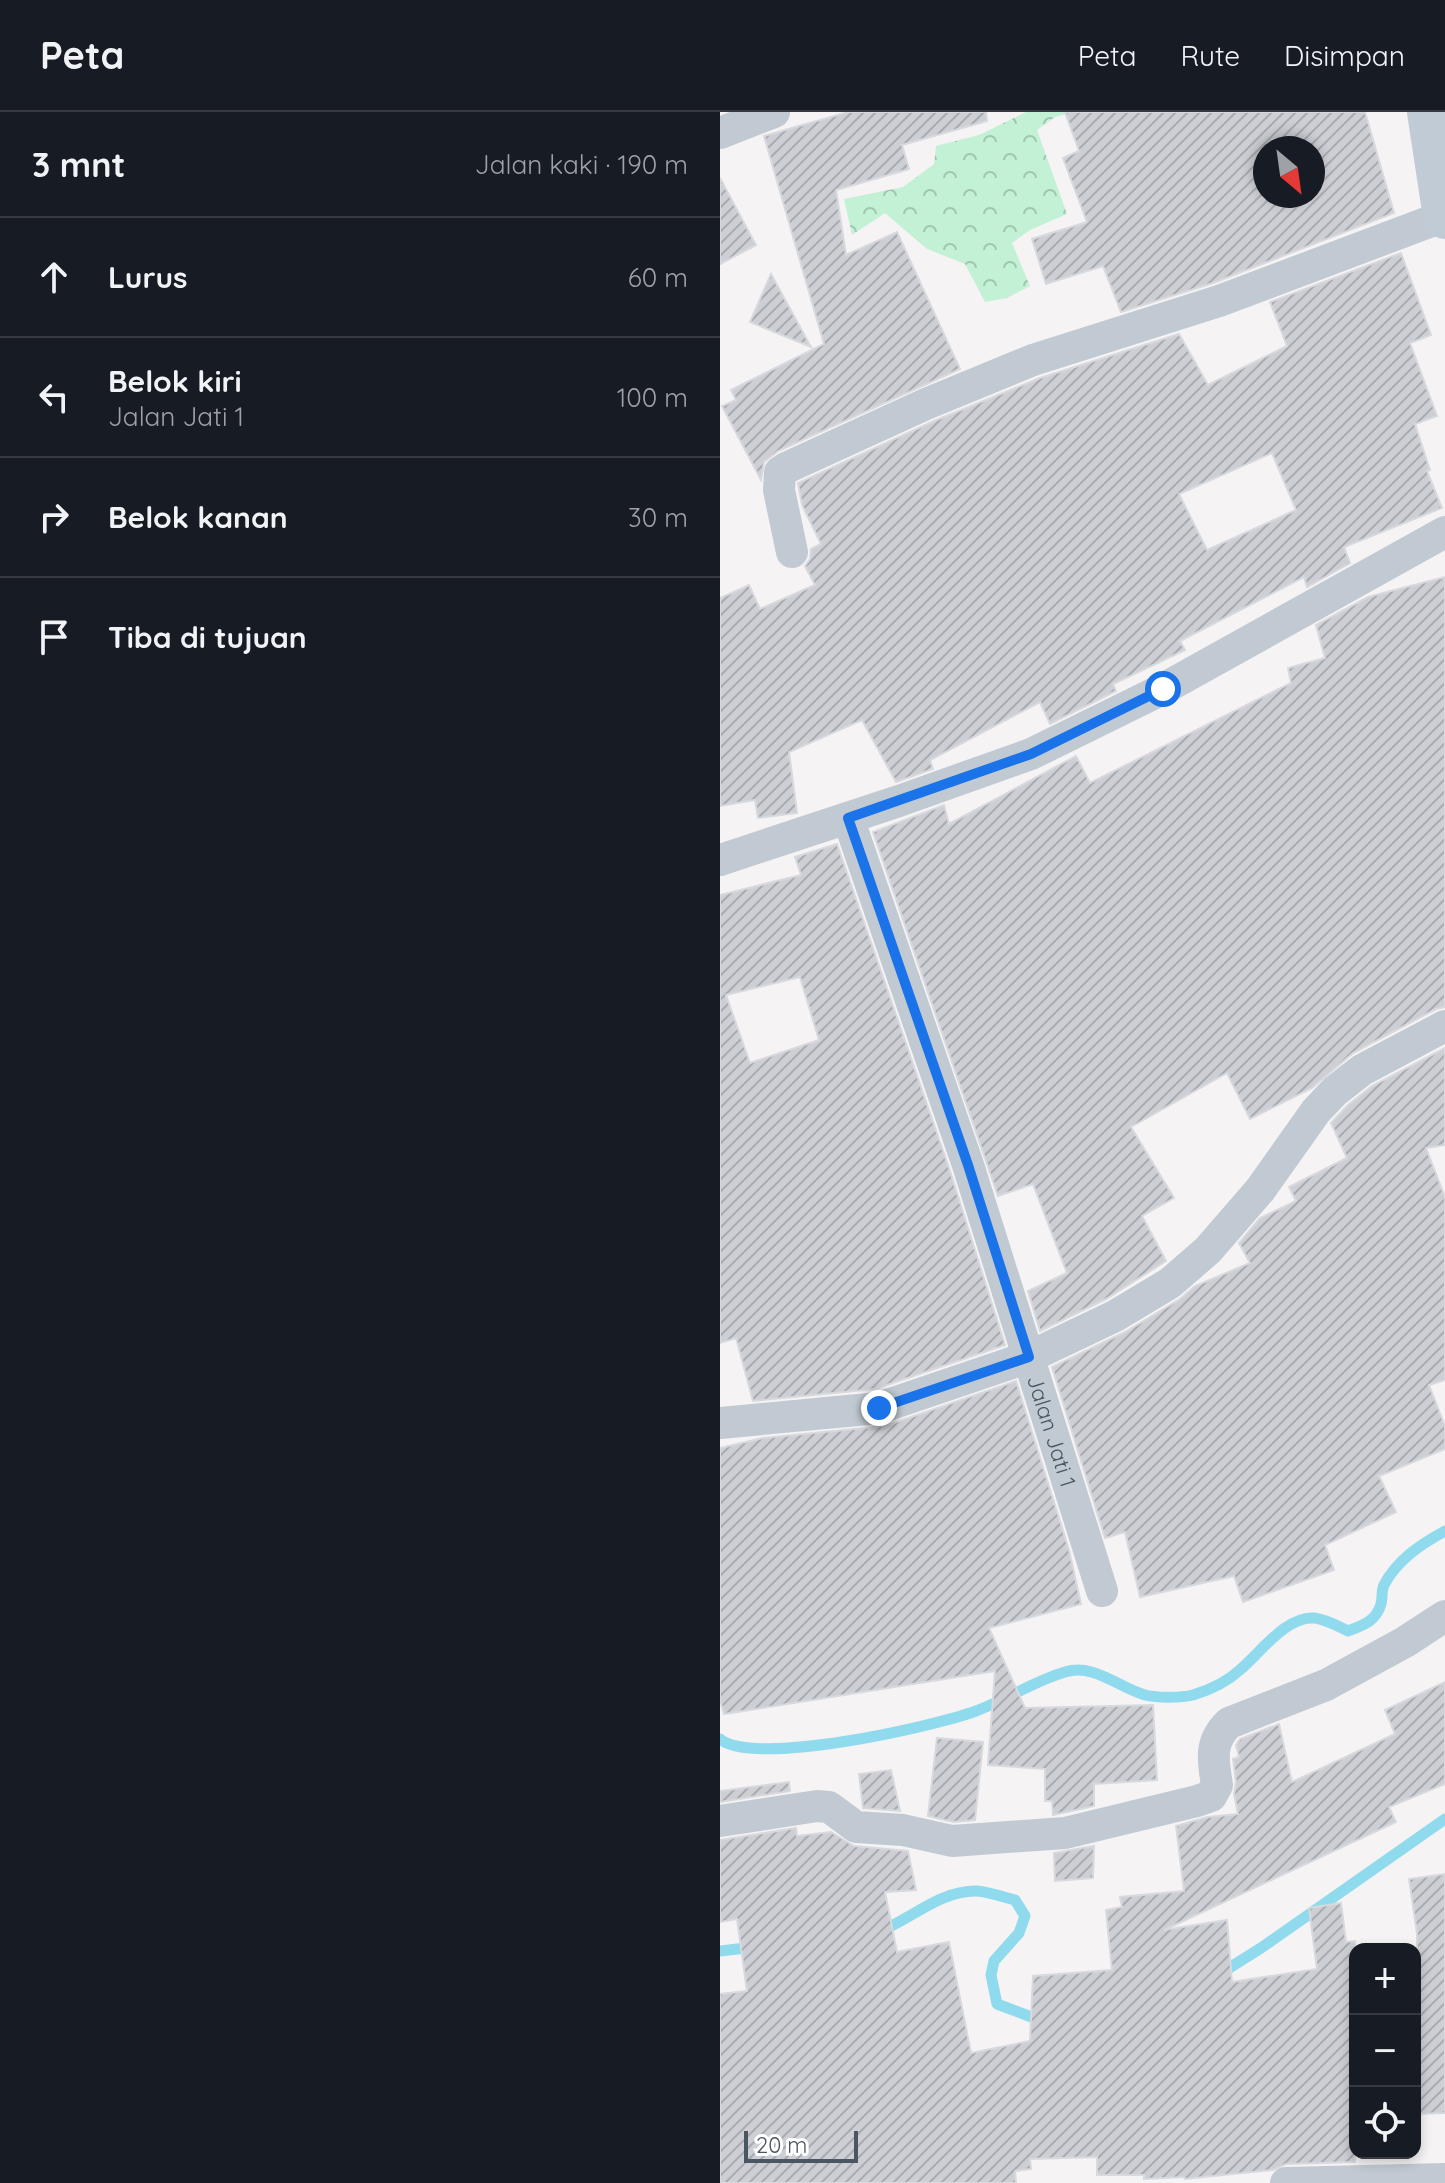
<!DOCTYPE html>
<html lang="id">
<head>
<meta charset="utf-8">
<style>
	:root { --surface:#171b24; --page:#242831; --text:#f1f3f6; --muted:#9ea1a6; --line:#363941 }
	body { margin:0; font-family:Quicksand,sans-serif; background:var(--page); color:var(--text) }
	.controls { position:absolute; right:24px; bottom:24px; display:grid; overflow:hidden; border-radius:16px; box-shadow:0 4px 12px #0003 }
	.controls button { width:72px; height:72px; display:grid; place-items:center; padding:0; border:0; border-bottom:2px solid var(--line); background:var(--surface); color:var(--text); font:40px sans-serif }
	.compass { position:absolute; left:533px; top:24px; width:72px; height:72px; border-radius:50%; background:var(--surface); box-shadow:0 4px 12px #0003; rotate:151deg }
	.scale { position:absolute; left:24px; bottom:20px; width:114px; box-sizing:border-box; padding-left:8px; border:4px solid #4a5661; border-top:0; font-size:22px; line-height:28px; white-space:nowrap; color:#4a5661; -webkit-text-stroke:6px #fff; paint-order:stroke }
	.stop { position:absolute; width:24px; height:24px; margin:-18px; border:6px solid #1a73e8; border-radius:50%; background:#fff }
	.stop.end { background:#1a73e8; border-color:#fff; box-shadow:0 2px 8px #0008 }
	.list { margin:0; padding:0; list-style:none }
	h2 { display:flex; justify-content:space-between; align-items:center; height:104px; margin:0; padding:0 32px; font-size:34px }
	h2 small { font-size:26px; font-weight:400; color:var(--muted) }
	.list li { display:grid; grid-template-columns:52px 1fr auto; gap:24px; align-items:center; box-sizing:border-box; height:120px; padding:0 32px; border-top:2px solid var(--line) }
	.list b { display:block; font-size:30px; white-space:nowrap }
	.list p { margin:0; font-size:26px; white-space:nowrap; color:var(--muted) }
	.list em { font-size:26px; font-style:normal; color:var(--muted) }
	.icon { flex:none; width:44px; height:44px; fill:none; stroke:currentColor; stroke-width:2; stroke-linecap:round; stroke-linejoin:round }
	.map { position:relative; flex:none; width:725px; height:2071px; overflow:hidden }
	header { display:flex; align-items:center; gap:48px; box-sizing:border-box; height:112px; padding:0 40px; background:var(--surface); border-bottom:2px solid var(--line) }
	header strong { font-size:38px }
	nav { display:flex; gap:44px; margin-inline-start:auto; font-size:28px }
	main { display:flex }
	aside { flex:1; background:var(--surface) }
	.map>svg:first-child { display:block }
	.forest { fill:url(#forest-crowns) }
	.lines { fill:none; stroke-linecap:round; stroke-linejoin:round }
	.stream { stroke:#90daee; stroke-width:11 }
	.building { fill:url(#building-hatch); stroke:#d7d9de; stroke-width:2; fill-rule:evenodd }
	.street { stroke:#c1cad2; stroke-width:32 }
	.secondary { stroke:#c1cbd6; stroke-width:44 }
	.route { stroke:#1a73e8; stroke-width:10 }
	.labels { text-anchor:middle; stroke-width:8; stroke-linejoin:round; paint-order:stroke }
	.street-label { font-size:22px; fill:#4a5661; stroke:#fff }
</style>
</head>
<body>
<header>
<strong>Peta</strong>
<nav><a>Peta</a><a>Rute</a><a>Disimpan</a></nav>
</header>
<main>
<aside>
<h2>3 mnt<small>Jalan kaki · 190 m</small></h2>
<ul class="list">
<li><svg class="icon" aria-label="ahead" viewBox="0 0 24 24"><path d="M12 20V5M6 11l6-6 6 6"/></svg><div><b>Lurus</b></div><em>60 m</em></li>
<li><svg class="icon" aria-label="left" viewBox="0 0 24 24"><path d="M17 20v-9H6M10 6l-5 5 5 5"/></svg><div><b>Belok kiri</b><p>Jalan Jati 1</p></div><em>100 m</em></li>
<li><svg class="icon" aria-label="right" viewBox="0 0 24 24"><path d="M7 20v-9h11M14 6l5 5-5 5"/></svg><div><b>Belok kanan</b></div><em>30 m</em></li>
<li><svg class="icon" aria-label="arrive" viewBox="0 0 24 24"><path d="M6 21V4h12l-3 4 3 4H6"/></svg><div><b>Tiba di tujuan</b></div></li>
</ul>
</aside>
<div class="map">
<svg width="725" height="2071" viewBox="0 0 725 2071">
	<defs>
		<pattern id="forest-crowns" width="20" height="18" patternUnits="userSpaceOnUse" patternTransform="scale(2)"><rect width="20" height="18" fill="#c3f1d5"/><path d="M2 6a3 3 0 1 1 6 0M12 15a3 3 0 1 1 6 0" fill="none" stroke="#a0c6b0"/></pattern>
		<pattern id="building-hatch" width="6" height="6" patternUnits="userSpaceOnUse" patternTransform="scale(2)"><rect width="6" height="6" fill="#cdcfd5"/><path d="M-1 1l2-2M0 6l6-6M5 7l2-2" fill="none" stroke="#a8abb0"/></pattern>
	</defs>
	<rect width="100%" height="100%" fill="#f5f3f3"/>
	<path class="forest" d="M306 0H354L335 5 317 18 347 102 310 118 292 131 310 174 287 186 265 190 245 152 207 137 165 101 132 123 124 87 183 75 214 52 216 34 259 23Z"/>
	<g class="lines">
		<g class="stream">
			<path d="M0 1627C34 1655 212 1615 256 1599 286 1588 314 1569 345 1560 373 1551 398 1575 425 1583 437 1586 461 1586 473 1583 490 1578 508 1569 521 1557 541 1540 566 1504 594 1506 605 1507 618 1514 628 1519 644 1513 656 1509 661 1492 663 1485 661 1479 664 1473 677 1448 701 1432 725 1419"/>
			<path d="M158 1820C190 1808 220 1778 257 1779 269 1780 283 1785 295 1788L305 1804 299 1821 274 1849 271 1863 277 1892 322 1909"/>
			<path d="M0 1839 34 1835"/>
			<path d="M498 1863 541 1836 725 1707"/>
		</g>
	</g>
	<g class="building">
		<path d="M128 0H266L267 9 182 33 189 57 116 78 126 143 177 120 240 257 58 339 44 350 41 368 2 294 16 288 11 278 104 232 44 24Z"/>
		<path d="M345 0H645L674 101 493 171 401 200 383 154 326 172 312 127 367 110 343 46 359 39ZM545 36H593V84H545Z"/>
		<path d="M0 66 36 133 0 152Z"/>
		<path d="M681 141 711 223 690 231 717 304 695 312 710 358 707 359 722 396 624 435 630 451 587 475 584 465 460 529 465 538 393 572 396 579 330 612 320 590 210 648 213 657 176 670 142 608 69 640 77 701 38 706 35 688 0 694V486L29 473 40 497 95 473 85 454 90 447 91 437 101 432 82 393 78 371 214 309 320 266 459 222 488 273 567 234 550 190ZM552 341 576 398 487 438 459 382Z"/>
		<path d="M51 162 91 235 30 210Z"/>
		<path d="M725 465V895L716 897 633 941 592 976 530 1007 507 961 411 1015 454 1086 422 1104 446 1149 386 1187 320 1219 308 1179 347 1161 313 1072 278 1084 153 720 224 693 229 712 356 644 370 671 571 571 568 556 605 546 596 513 648 485Z"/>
		<path d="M117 732 230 1059 285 1233 155 1277 33 1289 16 1226 0 1231V783L81 763 75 745ZM80 865 99 928 30 951 6 883Z"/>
		<path d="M725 936V1033L706 1036 725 1085V1268L709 1273 725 1314V1337L659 1364 676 1400 605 1433 614 1458 523 1490 514 1464 420 1485 405 1420 385 1426 332 1255 405 1220 460 1187 475 1174 530 1151 519 1131 540 1106 576 1089 569 1075 627 1046 611 1011 628 993 652 974Z"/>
		<path d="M296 1269 349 1438 361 1492 269 1516 305 1596 433 1593 437 1668 374 1672V1694L333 1703 332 1689H325V1657L268 1653 275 1559 4 1602 0 1588V1336L43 1326 165 1314Z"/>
		<path d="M725 1570V1672L669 1695 676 1710 444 1818 507 1808 512 1870 597 1857 589 1796 621 1791 626 1830 635 1829V2050L566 2052 553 2058 465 2067 464 2065 424 2067V2063H377V2045L310 2047 311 2057 295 2059 296 2071H0V1882L27 1879 17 1807 0 1810V1728L76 1716 77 1724 111 1720 134 1734 188 1739 196 1778 165 1780 177 1840 229 1830 251 1941 310 1929 313 1864 392 1858 386 1798 402 1795 400 1785 464 1779 456 1714 488 1705 518 1702 514 1682 516 1670 513 1647 519 1645 516 1633 520 1627 559 1612 572 1670 675 1622 665 1598Z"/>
		<path d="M217 1626 263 1630 255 1708 233 1710 208 1704Z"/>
		<path d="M171 1658 180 1699 143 1696 139 1662Z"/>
		<path d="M69 1670 70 1679 0 1690V1679Z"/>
		<path d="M374 1734 373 1766 335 1769 334 1741Z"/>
		<path d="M725 1762V2001L698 2002 697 1821 689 1767Z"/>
	</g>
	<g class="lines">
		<g class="street">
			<path d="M0 21 54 0"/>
			<path d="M72 440 59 378 60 360 66 356 206 292 313 248 499 189 725 104"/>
			<path id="s1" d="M128 706 248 1053 382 1479"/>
			<path d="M0 748 179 689 311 642 443 577 725 420"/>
			<path d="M0 1311 159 1296 309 1245 395 1204 450 1171 488 1138 540 1078 596 999 615 979 642 958 725 914"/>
			<path d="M0 1709 97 1694 109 1695 136 1715 183 1718 232 1729 345 1721 477 1689 491 1684 497 1673C493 1648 489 1630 509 1611L606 1573 685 1530 725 1504"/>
			<path d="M566 2071 725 2067"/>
		</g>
		<path class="secondary" d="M709 0 725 105"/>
	</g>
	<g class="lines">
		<path class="route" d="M159 1296 309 1245 248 1053 128 706 311 642 443 577"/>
	</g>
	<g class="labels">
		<g class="street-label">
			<text dy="8" stroke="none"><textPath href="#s1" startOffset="646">Jalan Jati 1</textPath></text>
		</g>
	</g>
</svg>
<div class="controls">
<button>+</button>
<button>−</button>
<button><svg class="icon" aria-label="locate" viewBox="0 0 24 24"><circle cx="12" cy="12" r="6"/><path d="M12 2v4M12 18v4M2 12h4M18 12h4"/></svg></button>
</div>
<svg class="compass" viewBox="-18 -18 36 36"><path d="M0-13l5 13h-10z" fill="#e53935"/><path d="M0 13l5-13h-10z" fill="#9ea1a6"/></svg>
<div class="scale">20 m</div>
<div class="stop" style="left:443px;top:577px"></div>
<div class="stop end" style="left:159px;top:1296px"></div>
</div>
</main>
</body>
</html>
